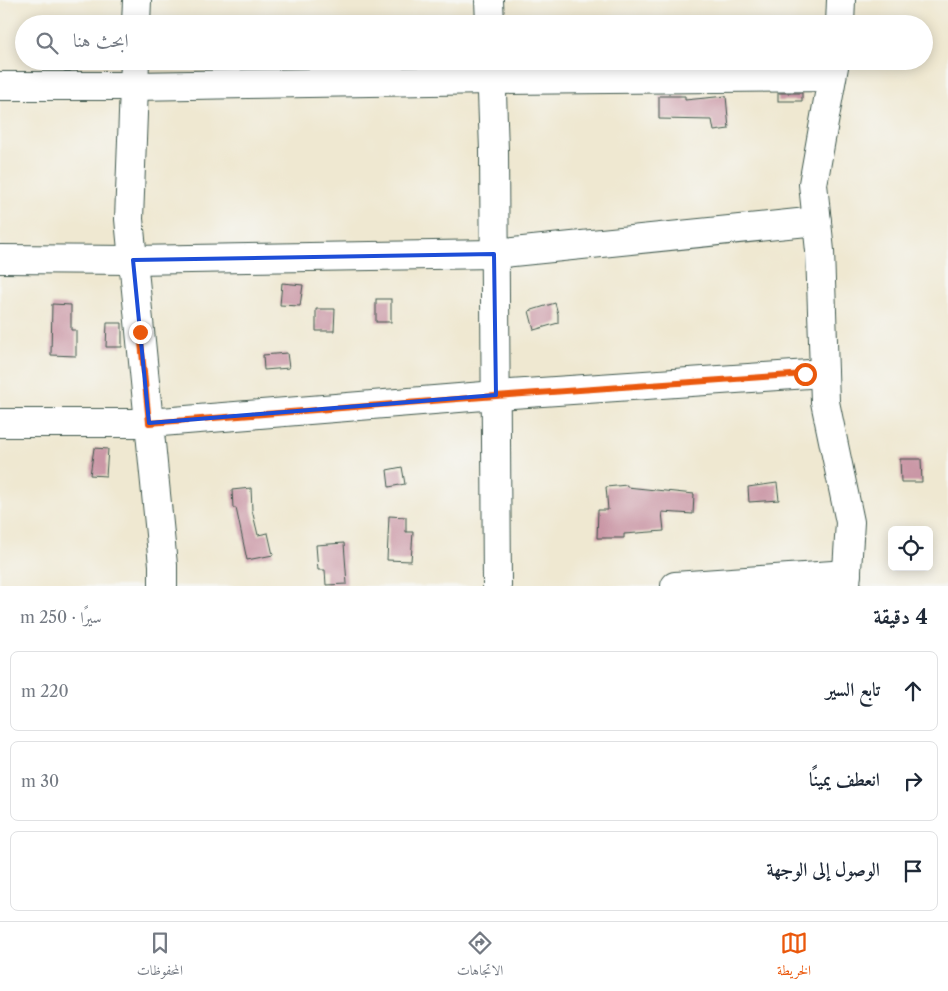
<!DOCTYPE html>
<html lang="ar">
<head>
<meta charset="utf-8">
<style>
	:root { --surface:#fff; --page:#f2f2f3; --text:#1f2937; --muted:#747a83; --line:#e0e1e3; --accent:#ea580c }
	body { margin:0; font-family:"Libre Caslon Text",Amiri,serif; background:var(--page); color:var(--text); direction:rtl }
	.controls { position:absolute; right:15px; bottom:15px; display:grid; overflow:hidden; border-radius:8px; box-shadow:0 2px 12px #0003 }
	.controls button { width:45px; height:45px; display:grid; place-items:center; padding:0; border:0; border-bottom:1px solid var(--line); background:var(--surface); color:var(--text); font:25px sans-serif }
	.stop { position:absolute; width:15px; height:15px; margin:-11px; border:4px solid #ea580c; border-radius:50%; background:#fff }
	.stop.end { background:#ea580c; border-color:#fff; box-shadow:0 1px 5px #0008 }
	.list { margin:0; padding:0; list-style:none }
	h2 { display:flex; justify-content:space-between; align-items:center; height:65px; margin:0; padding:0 20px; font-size:21px }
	h2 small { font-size:16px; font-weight:400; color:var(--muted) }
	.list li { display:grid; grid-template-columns:32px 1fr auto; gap:15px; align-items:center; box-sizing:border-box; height:80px; margin:0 10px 10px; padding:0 10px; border:1px solid var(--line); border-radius:8px }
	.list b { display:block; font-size:19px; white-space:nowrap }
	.list em { font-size:16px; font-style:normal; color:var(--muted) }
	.icon { flex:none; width:28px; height:28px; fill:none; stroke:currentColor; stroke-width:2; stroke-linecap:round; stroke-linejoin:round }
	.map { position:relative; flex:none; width:948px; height:586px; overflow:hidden; direction:ltr }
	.search { position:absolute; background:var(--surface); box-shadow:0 2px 12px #0003; left:15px; right:15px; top:15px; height:55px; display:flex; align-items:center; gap:12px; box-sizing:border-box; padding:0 18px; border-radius:28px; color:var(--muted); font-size:19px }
	.sheet { height:335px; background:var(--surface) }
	nav { display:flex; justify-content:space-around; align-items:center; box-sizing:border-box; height:70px; border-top:1px solid var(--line); background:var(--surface); font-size:14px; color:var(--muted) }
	nav a { display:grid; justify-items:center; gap:2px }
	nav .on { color:var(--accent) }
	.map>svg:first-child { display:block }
	.building { fill:#ca97a6 }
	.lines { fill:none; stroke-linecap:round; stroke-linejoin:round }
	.minor-casing { stroke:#3e574c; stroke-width:30 }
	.minor { stroke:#fff; stroke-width:28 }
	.route { stroke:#ea580c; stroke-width:6 }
	.marked { fill:none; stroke:#1d4ed8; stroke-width:4; stroke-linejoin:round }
</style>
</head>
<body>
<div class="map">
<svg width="948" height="586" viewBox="0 0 948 586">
	<rect width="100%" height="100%" fill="#f6f6f2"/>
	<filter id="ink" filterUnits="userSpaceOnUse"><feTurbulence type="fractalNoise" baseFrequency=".02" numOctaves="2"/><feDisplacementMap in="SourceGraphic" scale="10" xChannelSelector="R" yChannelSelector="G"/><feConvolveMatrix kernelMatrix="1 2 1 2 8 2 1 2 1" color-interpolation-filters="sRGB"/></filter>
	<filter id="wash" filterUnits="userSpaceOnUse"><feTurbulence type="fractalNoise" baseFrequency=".0096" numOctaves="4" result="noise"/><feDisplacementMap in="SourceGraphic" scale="20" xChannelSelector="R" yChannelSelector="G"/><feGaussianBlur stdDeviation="1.12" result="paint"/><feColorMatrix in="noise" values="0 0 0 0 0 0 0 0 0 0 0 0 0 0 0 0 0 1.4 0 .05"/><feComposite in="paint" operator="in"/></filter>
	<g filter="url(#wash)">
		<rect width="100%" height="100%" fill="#efe8d1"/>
		<g id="blocks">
			<g class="building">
				<rect x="778" y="93" width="24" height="8"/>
				<path d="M659 96H685V100L726 96 729 129 714 131 712 120 659 119Z"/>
				<path d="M282 283 303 285 300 306 280 305Z"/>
				<rect x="376" y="299" width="15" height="23"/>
				<path d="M555 303 558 314V323L534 330 529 311Z"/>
				<path d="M52 304 71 305V330H76V356L51 355Z"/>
				<path d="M316 309H335L334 331H316Z"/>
				<path d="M107 323H122V347H106Z"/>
				<path d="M287 353 289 368 264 370 263 355Z"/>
				<path d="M94 448 108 449 106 476 90 475Z"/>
				<path d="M900 459H921L922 482H901Z"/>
				<path d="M402 467 405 484 389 487 387 470Z"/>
				<path d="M777 483 779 500 749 502 748 487Z"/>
				<path d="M627 485V487L694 494 693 514 662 512 664 531 624 534V538H597L598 510H608L606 487Z"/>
				<path d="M251 488 252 510 258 535 268 533 273 555 247 560 236 508H233L232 490Z"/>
				<path d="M389 516 406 517V532H413L411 561 387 560Z"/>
				<path d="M344 543 347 584 326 585 325 570H318L316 545Z"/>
			</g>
		</g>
	</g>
	<g filter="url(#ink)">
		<use href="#blocks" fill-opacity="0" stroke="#3e574c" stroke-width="1"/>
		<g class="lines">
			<g class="minor-casing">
				<g id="minor">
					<path d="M489 0 490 24"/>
					<path d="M136 24 137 0"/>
					<path d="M840 24 841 0"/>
					<path d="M135 61 129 219 163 565V586"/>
					<path d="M835 61 813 184 820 251 825 402 850 522 846 586"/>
					<path d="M491 63 494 151 497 586"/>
					<path d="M0 86H134L492 80 832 77"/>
					<path d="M0 259 133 260 494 254 817 221"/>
					<path d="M0 423H149L496 395 824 373"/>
					<path d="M675 586 847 574"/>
				</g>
			</g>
			<use href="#minor" class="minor"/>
		</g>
	</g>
	<g class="lines" filter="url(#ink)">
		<path class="route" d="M140 332 149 423 496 396 805 374"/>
	</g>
	<path class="marked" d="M494 254 496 395 149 423 133 260Z"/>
</svg>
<div class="controls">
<button><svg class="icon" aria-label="locate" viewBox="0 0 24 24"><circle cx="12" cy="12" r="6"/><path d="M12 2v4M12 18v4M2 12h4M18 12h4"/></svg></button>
</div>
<div class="stop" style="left:805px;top:374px"></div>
<div class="stop end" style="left:140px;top:332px"></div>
<div class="search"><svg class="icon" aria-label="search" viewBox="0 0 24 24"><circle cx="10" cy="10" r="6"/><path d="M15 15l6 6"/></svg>ابحث هنا</div>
</div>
<section class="sheet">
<h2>4 دقيقة<small>سيرًا · 250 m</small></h2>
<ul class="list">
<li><svg class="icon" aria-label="ahead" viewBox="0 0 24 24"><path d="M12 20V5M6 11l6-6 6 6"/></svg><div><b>تابع السير</b></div><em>220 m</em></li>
<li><svg class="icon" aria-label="right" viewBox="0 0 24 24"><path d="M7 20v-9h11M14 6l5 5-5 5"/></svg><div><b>انعطف يمينًا</b></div><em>30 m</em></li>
<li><svg class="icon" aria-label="arrive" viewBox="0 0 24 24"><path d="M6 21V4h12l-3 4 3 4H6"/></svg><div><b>الوصول إلى الوجهة</b></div></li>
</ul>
</section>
<nav>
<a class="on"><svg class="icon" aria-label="map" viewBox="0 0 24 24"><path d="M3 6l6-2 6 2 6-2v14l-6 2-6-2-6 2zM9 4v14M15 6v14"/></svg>الخريطة</a>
<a><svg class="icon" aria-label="directions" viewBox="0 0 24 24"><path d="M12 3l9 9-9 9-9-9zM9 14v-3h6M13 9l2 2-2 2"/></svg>الاتجاهات</a>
<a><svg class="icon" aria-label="saved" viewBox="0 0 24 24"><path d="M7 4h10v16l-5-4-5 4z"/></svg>المحفوظات</a>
</nav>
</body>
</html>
